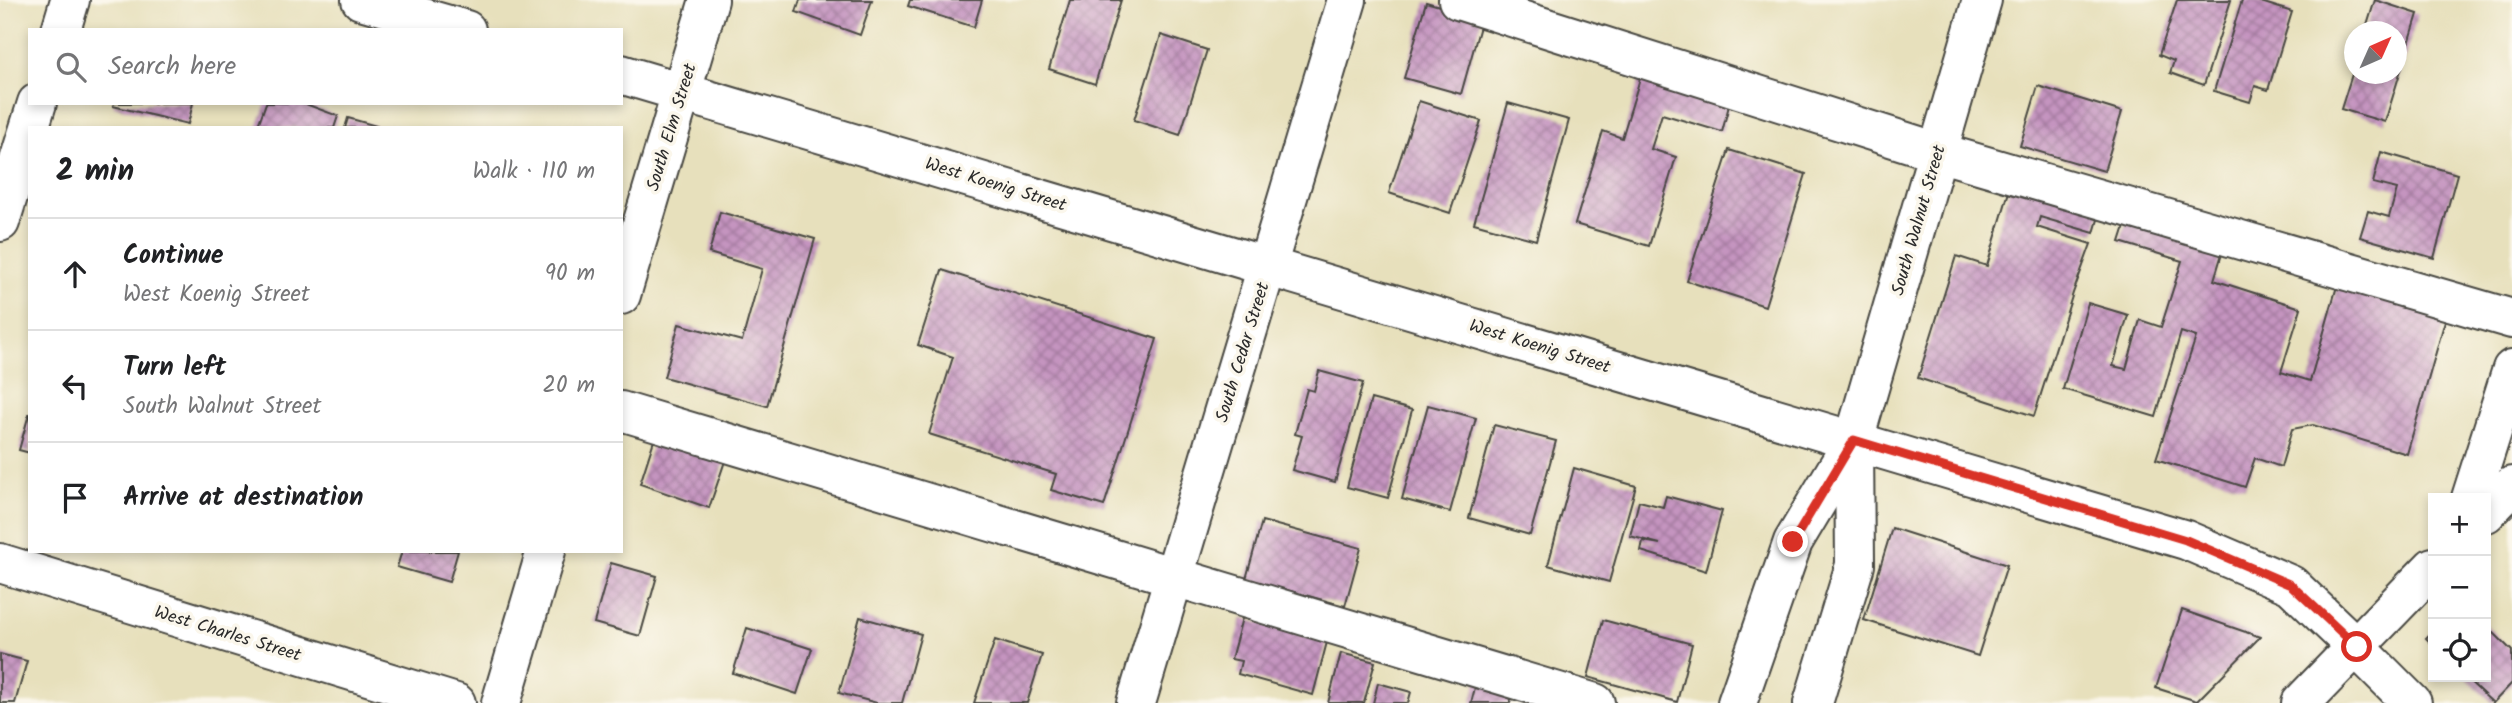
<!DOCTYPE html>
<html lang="en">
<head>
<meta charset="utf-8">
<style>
	:root { --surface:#fff; --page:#f2f2f2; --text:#202124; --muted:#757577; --line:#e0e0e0 }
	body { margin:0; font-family:Kalam,sans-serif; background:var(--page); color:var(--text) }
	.controls { position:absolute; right:21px; bottom:21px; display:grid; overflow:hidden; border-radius:0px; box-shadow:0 4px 10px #0003 }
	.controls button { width:63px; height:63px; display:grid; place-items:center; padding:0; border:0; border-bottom:2px solid var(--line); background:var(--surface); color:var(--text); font:35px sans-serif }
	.compass { position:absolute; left:2344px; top:21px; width:63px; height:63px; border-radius:50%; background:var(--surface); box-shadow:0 4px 10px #0003; rotate:45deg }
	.stop { position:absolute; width:21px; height:21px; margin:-16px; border:5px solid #d93025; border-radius:50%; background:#fff }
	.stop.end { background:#d93025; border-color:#fff; box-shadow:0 2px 7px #0008 }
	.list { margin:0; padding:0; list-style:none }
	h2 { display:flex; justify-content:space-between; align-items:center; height:91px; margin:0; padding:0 28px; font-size:30px }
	h2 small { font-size:23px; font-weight:400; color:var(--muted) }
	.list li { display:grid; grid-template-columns:46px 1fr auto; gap:21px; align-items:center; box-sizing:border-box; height:112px; padding:0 28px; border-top:2px solid var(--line) }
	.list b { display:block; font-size:26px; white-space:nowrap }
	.list p { margin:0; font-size:23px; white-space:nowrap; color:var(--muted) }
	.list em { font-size:23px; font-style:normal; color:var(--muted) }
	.icon { flex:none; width:38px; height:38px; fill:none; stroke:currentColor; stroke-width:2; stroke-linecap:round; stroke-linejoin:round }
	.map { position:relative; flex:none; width:2512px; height:703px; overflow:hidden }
	.search { position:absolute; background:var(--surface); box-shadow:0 4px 10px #0003; left:28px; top:28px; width:595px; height:77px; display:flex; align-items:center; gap:18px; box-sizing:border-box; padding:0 24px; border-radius:0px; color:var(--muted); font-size:26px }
	.panel { position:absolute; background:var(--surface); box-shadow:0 4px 10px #0003; left:28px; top:126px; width:595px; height:427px; border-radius:0px }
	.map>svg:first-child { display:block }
	.building { fill:url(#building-cross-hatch) }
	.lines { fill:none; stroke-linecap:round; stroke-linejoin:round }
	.minor-casing { stroke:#474641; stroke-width:42 }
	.major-casing { stroke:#474641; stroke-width:42 }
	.minor { stroke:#fff; stroke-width:38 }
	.major { stroke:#fff; stroke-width:38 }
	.route { stroke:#d93025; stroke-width:9 }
	.labels { text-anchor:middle; stroke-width:7; stroke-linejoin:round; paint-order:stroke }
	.street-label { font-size:18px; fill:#2b2b2b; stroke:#fbf7ec }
</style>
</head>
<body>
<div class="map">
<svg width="2512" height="703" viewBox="0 0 2512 703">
	<defs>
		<pattern id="building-cross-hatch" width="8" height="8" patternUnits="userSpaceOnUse" patternTransform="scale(1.75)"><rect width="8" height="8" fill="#c594c0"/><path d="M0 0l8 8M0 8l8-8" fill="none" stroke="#a0799c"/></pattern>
	</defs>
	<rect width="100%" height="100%" fill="#fbf7ec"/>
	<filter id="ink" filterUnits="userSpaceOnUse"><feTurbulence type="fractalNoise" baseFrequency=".0143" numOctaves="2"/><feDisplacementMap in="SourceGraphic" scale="14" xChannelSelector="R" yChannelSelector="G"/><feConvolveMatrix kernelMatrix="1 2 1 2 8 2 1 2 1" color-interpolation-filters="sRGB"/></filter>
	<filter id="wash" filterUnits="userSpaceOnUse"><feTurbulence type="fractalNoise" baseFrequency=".00686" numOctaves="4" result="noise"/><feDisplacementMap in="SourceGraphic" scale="28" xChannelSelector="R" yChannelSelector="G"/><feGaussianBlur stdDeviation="1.57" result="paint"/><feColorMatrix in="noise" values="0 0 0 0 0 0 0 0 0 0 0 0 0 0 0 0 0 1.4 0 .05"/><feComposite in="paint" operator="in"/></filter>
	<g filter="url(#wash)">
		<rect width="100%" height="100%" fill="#e7e0bc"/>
		<g id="blocks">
			<g class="building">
				<path d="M800 0H872L860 35 796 12Z"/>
				<path d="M910 0H982L974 27 908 6Z"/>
				<path d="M1070 0H1121L1095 84 1049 69Z"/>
				<path d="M2177 0H2231L2204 85 2170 73 2174 61 2159 55Z"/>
				<path d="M2242 0H2255L2292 12 2268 90 2255 86 2250 102 2214 91Z"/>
				<path d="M2375 0 2418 14 2385 122 2341 109 2354 68V74H2396V32H2365Z"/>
				<path d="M1426 2 1482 19 1461 94 1404 78Z"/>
				<path d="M1161 35 1207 50 1180 135 1134 120Z"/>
				<path d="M1642 72 1731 98 1722 132 1662 114 1651 149 1676 157 1649 246 1575 224 1603 131 1622 138Z"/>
				<path d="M2038 86 2122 112 2104 171 2020 146Z"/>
				<path d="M1419 101 1481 121 1450 213 1389 193Z"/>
				<path d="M114 103H193L188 124 113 106Z"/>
				<path d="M266 103H303L338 116 334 128H257Z"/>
				<path d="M1508 103 1569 120 1536 240 1474 223Z"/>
				<path d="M348 118 380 127V128H345Z"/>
				<path d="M1729 150 1806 174 1765 306 1687 281Z"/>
				<path d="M2381 152 2457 174 2434 258 2360 237 2368 211 2389 217 2397 189 2373 183Z"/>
				<path d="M2013 178 2102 206 2094 233 2040 217 2037 227 2091 244 2073 293 2034 416 1918 378 1956 256 1987 266Z"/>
				<path d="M720 212 815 239 767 406 664 377 679 324 742 341 762 269 709 253Z"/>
				<path d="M2129 214 2225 244 2214 280 2301 308 2281 372 2310 381 2339 279 2448 310 2407 454 2313 425 2292 429 2281 467 2255 458 2245 487 2156 459 2196 337 2181 332 2156 417 2063 389 2088 303 2128 315 2113 366 2126 369 2140 320 2161 327 2182 261 2120 242Z"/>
				<path d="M942 270 1157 339 1104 506 1051 490 1056 474 929 434 953 357 918 345Z"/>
				<path d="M1319 371 1363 383 1335 482 1292 470 1302 436 1295 434 1307 389 1314 391Z"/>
				<path d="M1371 399 1412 410 1388 498 1347 487Z"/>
				<path d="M1428 405 1476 418 1450 512 1402 499Z"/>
				<path d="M29 414H30V453L19 450Z"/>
				<path d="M1494 425 1556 441 1530 535 1469 518Z"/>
				<path d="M656 434 726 458 709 508 640 484Z"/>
				<path d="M1574 468 1636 486 1609 582 1548 565Z"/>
				<path d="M1666 496 1722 511 1706 571 1641 551 1643 541 1660 544 1630 536 1639 501 1663 507Z"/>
				<path d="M1262 521 1361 548 1345 606 1246 579Z"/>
				<path d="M1892 528 2007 565 1978 656 1864 620Z"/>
				<path d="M402 551H458L449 582 397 567Z"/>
				<path d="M611 563 657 576 640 636 594 623Z"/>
				<path d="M2182 610 2260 637 2197 701 2156 688Z"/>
				<path d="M860 617 921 634 902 703H877L839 693Z"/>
				<path d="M1242 618 1327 642 1313 695 1238 674 1241 661 1231 659Z"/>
				<path d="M1603 620 1692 644 1677 702 1588 677Z"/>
				<path d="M2486 625 2512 651V683L2493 703 2465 677H2486Z"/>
				<path d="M747 628 812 649 797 694 733 673Z"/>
				<path d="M2433 631V645L2426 638Z"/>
				<path d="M995 640 1042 655 1027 703H974Z"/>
				<path d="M1341 653 1375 662 1364 703H1328Z"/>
				<path d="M0 654 27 661 15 703H0Z"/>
				<path d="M1477 680 1513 690 1510 703H1471Z"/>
				<path d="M1378 683 1411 692 1408 703H1373Z"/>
			</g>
		</g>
	</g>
	<g filter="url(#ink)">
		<use href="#blocks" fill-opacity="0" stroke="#474641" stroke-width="2"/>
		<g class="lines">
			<g class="minor-casing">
				<g id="minor">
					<path d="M361 0 466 30"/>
					<path d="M1458 0 1938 152 2512 319"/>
					<path d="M61 30 70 0"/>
					<path d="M621 74 2186 540 2291 585 2356 647 2412 703"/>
					<path d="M0 222 37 103"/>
					<path d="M621 295 709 0"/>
					<path d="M621 411 1595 703"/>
					<path d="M2471 498 2512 369"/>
					<path d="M2486 513 2512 486"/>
					<path d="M0 563 456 703"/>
					<path d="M501 703 546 551"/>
					<path d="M1136 703 1347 0"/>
					<path d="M2301 703 2433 567"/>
				</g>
			</g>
			<g class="major-casing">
				<g id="major">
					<path d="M1737 703 1793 542 1854 440 1982 0"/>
					<path d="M1813 703 1855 565 1854 440"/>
				</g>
			</g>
			<use href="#minor" class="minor"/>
			<use href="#major" class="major"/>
		</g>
	</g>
	<g class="lines" filter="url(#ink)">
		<path class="route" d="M1793 542 1854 440 2186 540 2291 585 2357 647"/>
	</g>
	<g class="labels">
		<g class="street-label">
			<text transform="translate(671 127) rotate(-73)" y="6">South Elm Street</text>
			<text transform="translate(996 184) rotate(17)" y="6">West Koenig Street</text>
			<text transform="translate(1918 220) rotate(-74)" y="6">South Walnut Street</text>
			<text transform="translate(1540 346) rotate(17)" y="6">West Koenig Street</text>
			<text transform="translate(1242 352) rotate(-73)" y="6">South Cedar Street</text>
			<text transform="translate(228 633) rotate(17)" y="6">West Charles Street</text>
		</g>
	</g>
</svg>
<div class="controls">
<button>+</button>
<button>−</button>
<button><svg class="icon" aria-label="locate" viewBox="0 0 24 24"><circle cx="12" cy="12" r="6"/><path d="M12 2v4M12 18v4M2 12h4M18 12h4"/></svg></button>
</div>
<svg class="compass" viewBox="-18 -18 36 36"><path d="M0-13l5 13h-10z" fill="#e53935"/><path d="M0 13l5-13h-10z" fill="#757577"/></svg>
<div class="stop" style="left:2357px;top:647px"></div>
<div class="stop end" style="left:1793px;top:542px"></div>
<div class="search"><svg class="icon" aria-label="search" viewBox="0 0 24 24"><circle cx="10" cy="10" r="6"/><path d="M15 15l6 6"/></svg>Search here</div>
<section class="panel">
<h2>2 min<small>Walk · 110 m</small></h2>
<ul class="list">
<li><svg class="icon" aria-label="ahead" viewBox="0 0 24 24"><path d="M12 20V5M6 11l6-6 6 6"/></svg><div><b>Continue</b><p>West Koenig Street</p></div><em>90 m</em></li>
<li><svg class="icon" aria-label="left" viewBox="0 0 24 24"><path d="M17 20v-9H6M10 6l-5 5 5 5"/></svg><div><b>Turn left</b><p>South Walnut Street</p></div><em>20 m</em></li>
<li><svg class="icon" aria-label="arrive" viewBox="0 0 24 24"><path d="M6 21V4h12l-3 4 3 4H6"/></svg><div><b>Arrive at destination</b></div></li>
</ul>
</section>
</div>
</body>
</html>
